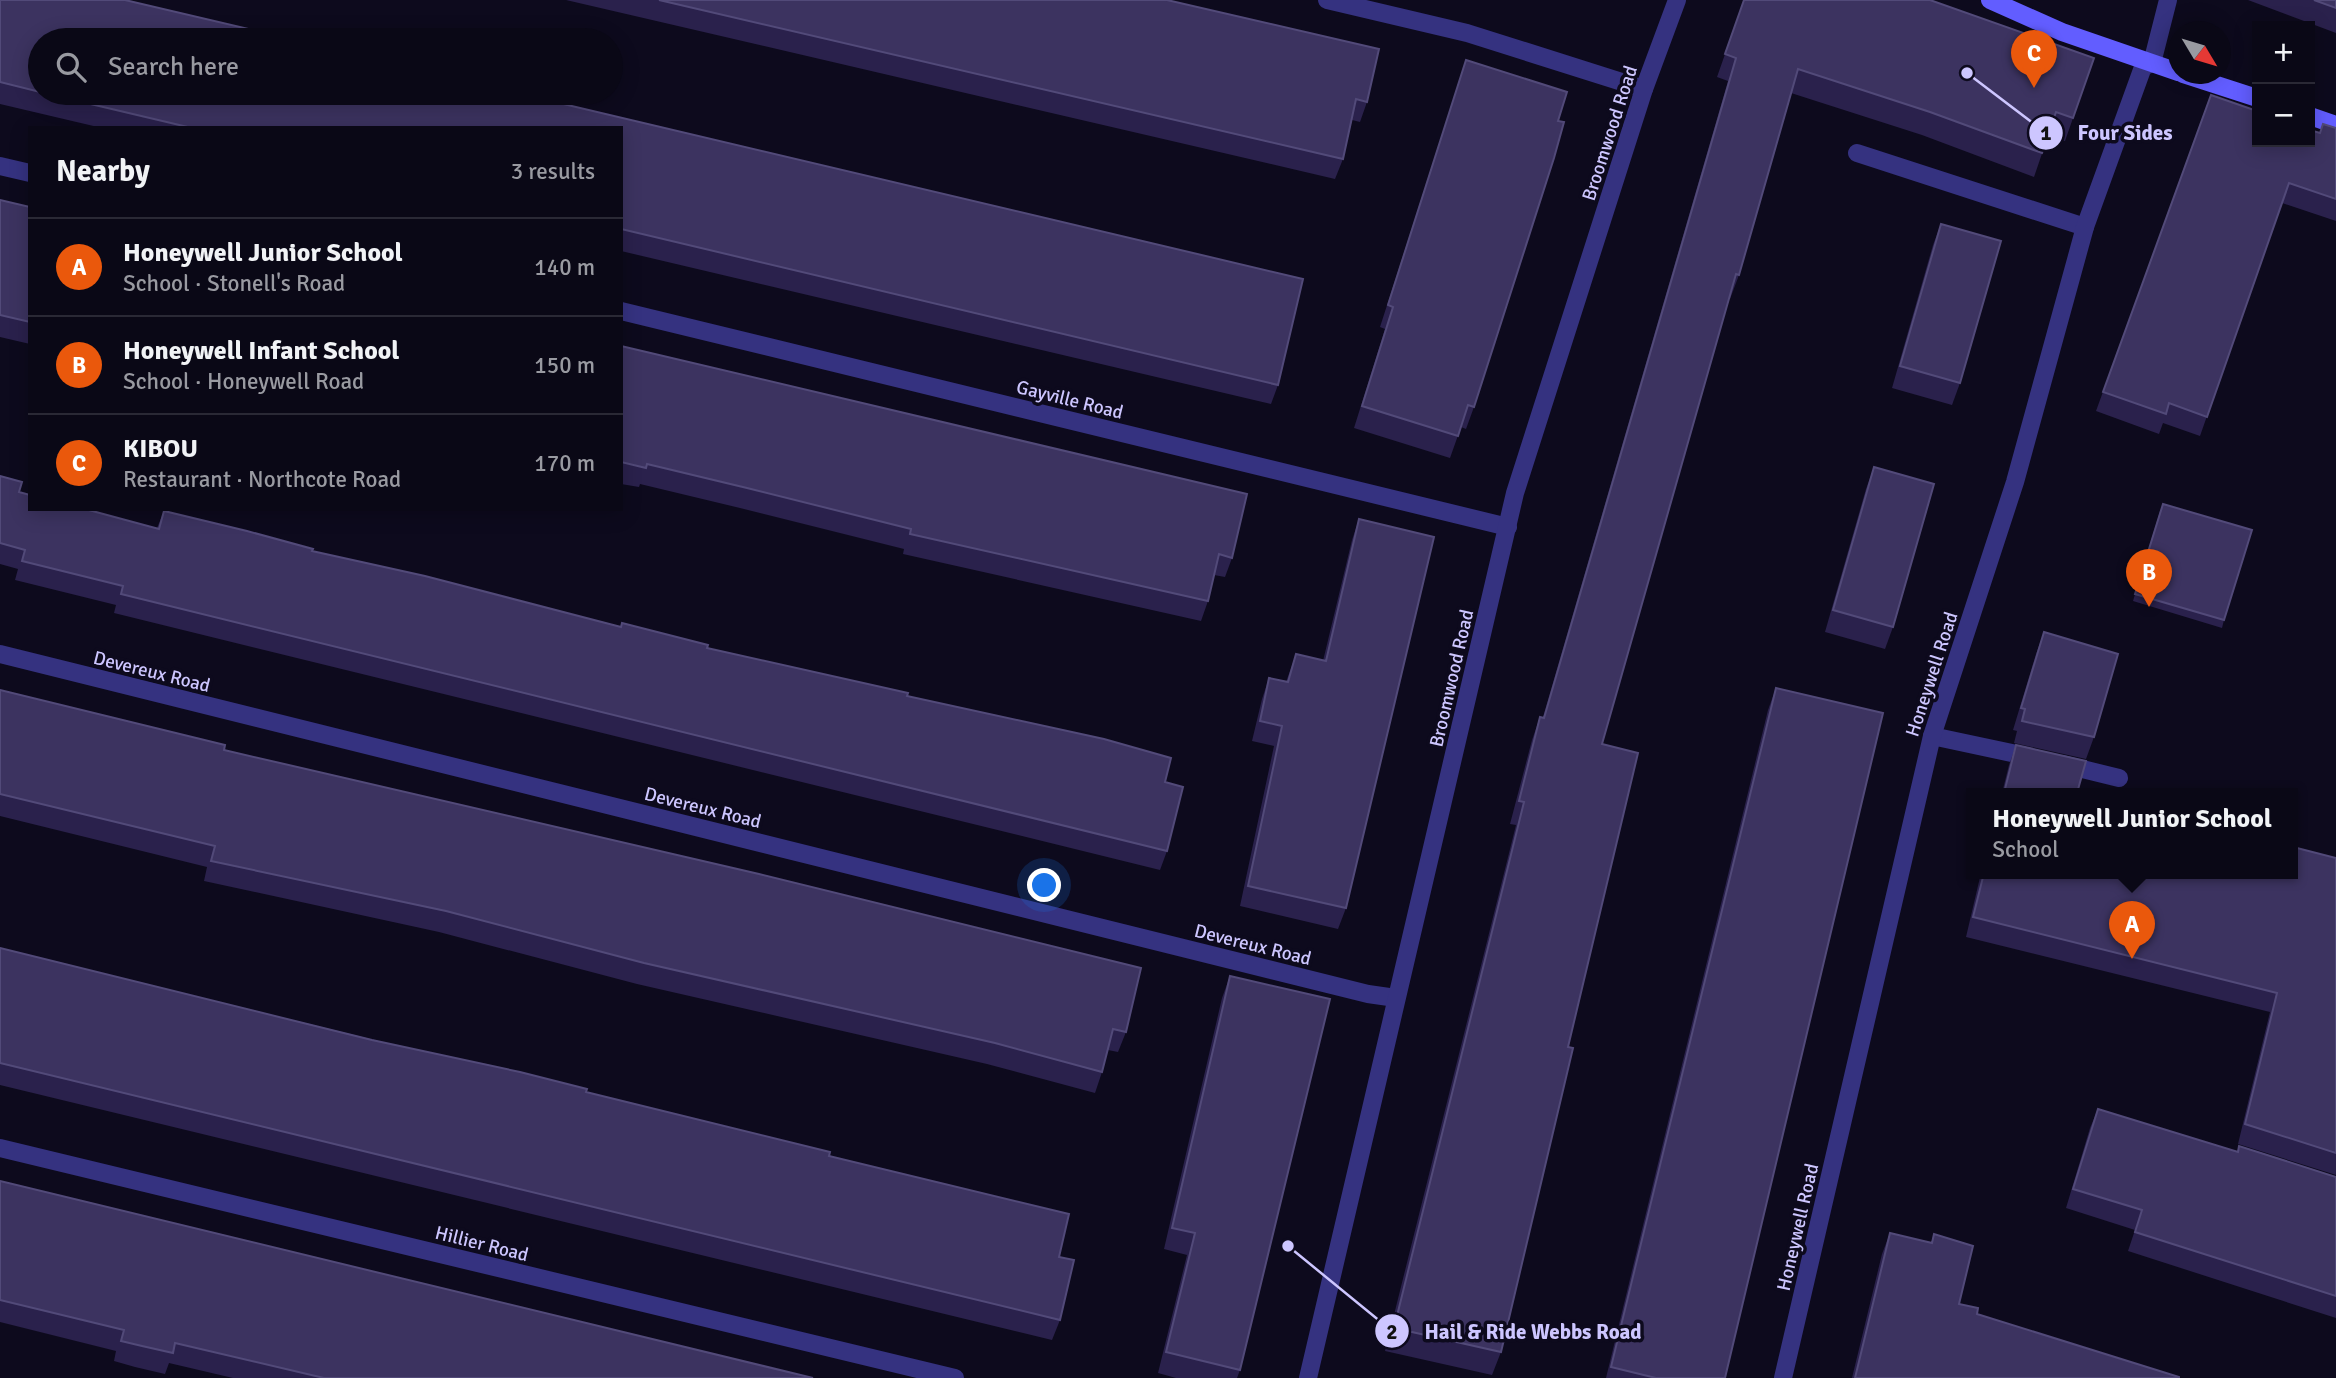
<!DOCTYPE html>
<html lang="en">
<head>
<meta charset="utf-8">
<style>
	:root { --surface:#0a0816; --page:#13111f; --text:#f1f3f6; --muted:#999aa1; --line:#2a2935; --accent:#ea580c }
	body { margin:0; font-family:Signika,sans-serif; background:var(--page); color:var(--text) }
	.controls { position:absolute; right:21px; top:21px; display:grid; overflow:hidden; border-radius:0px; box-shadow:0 4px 18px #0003 }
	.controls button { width:63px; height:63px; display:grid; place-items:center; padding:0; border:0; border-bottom:2px solid var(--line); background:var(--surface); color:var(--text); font:35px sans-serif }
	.compass { position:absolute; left:2168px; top:21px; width:63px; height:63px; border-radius:50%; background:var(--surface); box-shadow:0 4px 18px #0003; rotate:128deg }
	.you { position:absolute; left:1045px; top:886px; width:24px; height:24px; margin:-18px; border:5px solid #fff; border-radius:50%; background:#1a73e8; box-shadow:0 0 0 10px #1a73e833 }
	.badge { display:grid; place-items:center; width:46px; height:46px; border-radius:50%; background:var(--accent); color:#fff; font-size:23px; font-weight:700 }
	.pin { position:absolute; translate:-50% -58px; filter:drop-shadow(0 2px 4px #0008) }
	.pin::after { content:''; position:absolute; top:37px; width:24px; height:21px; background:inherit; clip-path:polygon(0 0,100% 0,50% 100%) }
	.popup { position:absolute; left:1966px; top:788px; width:332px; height:91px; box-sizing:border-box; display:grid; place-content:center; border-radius:0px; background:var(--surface); filter:drop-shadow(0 2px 5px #0005); font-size:23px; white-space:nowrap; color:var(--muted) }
	.popup b { font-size:26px; color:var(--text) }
	.popup::after { content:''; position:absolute; left:50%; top:100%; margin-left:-14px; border:14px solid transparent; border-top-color:var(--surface) }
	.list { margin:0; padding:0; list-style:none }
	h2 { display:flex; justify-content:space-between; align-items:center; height:91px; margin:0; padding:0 28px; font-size:30px }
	h2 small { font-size:23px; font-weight:400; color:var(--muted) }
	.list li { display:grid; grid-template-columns:46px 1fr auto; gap:21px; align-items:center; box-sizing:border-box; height:98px; padding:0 28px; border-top:2px solid var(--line) }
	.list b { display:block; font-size:26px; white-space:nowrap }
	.list p { margin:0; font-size:23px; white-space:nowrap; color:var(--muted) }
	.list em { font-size:23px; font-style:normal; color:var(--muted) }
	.icon { flex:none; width:38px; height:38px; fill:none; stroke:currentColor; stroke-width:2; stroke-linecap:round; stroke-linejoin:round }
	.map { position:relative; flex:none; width:2336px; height:1378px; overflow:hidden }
	.search { position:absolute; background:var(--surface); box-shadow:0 4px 18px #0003; left:28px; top:28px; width:595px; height:77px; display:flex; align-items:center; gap:18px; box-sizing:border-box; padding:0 24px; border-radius:38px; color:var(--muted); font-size:26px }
	.panel { position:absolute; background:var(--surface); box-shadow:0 4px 18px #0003; left:28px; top:126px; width:595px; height:385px; border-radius:0px }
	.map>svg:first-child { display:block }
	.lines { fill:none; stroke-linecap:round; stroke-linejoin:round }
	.service { stroke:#353280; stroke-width:18 }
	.minor { stroke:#353280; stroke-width:18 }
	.tertiary { stroke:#353280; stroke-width:18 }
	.secondary { stroke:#625dff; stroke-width:18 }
	.wall { fill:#2a214c }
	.building { fill:#3c3360; stroke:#524a79; stroke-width:2 }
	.labels { text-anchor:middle; stroke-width:7; stroke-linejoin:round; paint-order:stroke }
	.street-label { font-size:19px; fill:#cdc6ff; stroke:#0d0a1d }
	.leader { fill:none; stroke:#cdc6ff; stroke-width:2.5 }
	.callout-dot { fill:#cdc6ff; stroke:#0d0a1d; stroke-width:2.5 }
	.mark-label { font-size:21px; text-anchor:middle; font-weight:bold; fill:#111 }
	.callout-label { font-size:21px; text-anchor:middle; font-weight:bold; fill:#cdc6ff; stroke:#0d0a1d; stroke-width:7; stroke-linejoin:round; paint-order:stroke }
</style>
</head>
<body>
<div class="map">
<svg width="2336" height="1378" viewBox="0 0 2336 1378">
	<rect width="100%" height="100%" fill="#0d0a1d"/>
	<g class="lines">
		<g class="service">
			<path d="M1857 153 2085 227"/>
			<path d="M1932 736 2035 758"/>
			<path d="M2062 764 2119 778"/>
		</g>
		<g class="minor">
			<path d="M1327 0 1467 33 1644 89"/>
			<path d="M0 166 30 173"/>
			<path d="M621 311 1508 527"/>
			<path d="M0 654 1368 994 1396 998"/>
			<path d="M0 1148 955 1378"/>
			<path d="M1783 1378 1932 736 2015 482 2085 227 2143 67 2152 63 2168 0"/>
		</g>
		<path class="tertiary" d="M1308 1378 1515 493 1644 89 1677 0"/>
		<g class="secondary">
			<path d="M1990 0 2062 32 2178 72"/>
			<path d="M2183 74 2257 98"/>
			<path d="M2310 116 2336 125"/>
		</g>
	</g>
	<g class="wall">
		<path d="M0 0H125L295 40H40V93H517L1303 279 1278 385 1271 404 621 251V128H102L0 104Z"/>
		<path d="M566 0H1167L1367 102 1360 122 1352 120 1343 159 1335 179Z"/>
		<path d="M1744 0 2094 58 2065 141 2048 136 2034 177 1922 135 1791 93 1739 275 1730 299 1729 298 1602 744 1568 1047 1501 1352 1492 1375 1385 1351 1516 825 1510 824 1532 740 1540 717H1543L1728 81 1717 77Z"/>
		<path d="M2248 0H2336V33Z"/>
		<path d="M1466 60 1558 121 1474 407 1466 429 1461 427 1450 458 1354 428 1385 329 1380 327Z"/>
		<path d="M2211 95 2320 133 2336 128V221L2282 203 2200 436 2163 423 2159 434 2096 411Z"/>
		<path d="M0 200 30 207V344L0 337Z"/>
		<path d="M1941 224 1960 383 1952 405 1892 388 1933 245Z"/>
		<path d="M621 346 1232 558 1225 577 1214 575 1208 601 1201 621 903 554 904 549 740 508 640 484 639 487 621 484Z"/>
		<path d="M1874 467 1893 627 1885 649 1825 632 1866 489Z"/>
		<path d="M0 476 19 492 157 528 164 511 312 551 621 627 907 696 1165 782 1167 851 1160 870 114 613 116 605 15 580 18 569 0 564Z"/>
		<path d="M2160 511 2224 620 2222 628 2133 601Z"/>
		<path d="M1359 519 1346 908 1338 929 1240 906 1274 746 1252 741 1262 699 1269 678 1286 682 1296 654 1323 661 1352 540Z"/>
		<path d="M2044 632 2094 737 2086 759 2014 743 2017 731 2013 730 2036 654Z"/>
		<path d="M1776 688 1725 1378H1606L1768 710Z"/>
		<path d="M0 690 224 750 1126 1032 1118 1052 1108 1050 1102 1072 1095 1093 987 1064 637 984 439 932 204 881 207 867 0 816Z"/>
		<path d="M2016 745 2077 793H2002L2009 765Z"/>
		<path d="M2336 858V1175L2238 1144 2270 1012 1966 937 1981 873H2293Z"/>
		<path d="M0 948 586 1092 829 1156 1059 1257 1060 1320 1052 1340 0 1085Z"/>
		<path d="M1230 976 1240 1370 1237 1378H1176L1158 1373 1187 1255 1164 1249 1222 998Z"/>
		<path d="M2098 1109 2237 1152 2239 1146 2336 1177V1318L2128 1251 2135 1230 2066 1208 2090 1128Z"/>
		<path d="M0 1181 813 1378H233L169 1363 165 1374 135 1367 114 1361 116 1351 0 1322Z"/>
		<path d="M1890 1233 1931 1243 1934 1234 1959 1304 1977 1314 2179 1378H1852L1882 1254Z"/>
	</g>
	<g class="building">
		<path d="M0 0H125L295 40H40V92L0 82Z"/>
		<path d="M659 0H1167L1379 49 1367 102 1356 99 1343 159Z"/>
		<path d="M1744 0H1930L2094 58 2073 118 2056 112 2042 153 1930 112 1798 69 1739 275 1736 274 1602 744 1638 753 1568 1047 1573 1048 1501 1352 1394 1328 1524 802 1519 801 1540 717 1544 718 1736 58 1725 54Z"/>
		<path d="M2314 0H2336V8Z"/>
		<path d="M1466 60 1567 92 1558 121 1564 122 1554 158 1474 407 1468 405 1458 436 1362 406 1393 307 1388 305Z"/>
		<path d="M44 93H517L1303 279 1278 385 621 229V128H192Z"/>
		<path d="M2211 95 2257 111V142H2310V130L2320 133 2323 124 2336 128V199L2289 183 2207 417 2169 403 2166 414 2103 392Z"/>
		<path d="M0 200 30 207V322L0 315Z"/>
		<path d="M1941 224 2001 241 1960 383 1900 366Z"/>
		<path d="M621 346 1247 494 1232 558 1219 554 1208 601 910 534 911 529 747 488 647 464 646 468 621 462Z"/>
		<path d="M1874 467 1934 484 1893 627 1833 610Z"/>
		<path d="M0 476 22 482 19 492 30 495V509H85L159 529 164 511 247 531 313 549 312 551 425 576 621 627 622 623 708 645 707 648 908 693 907 696 1104 739 1171 758 1165 782 1183 787 1167 851 121 594 123 586 22 561 25 550 0 543Z"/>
		<path d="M2163 504 2252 530 2224 620 2135 594Z"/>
		<path d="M1359 519 1434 537 1346 908 1248 886 1282 726 1260 721 1269 678 1288 682 1296 654 1326 661Z"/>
		<path d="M2044 632 2118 654 2094 737 2022 721 2025 709 2021 708Z"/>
		<path d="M1776 688 1883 713 1725 1378H1656L1611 1367Z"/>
		<path d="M0 690 225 745 224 750 759 874 1141 968 1126 1032 1113 1029 1102 1072 995 1043 644 963 446 911 211 861 215 846 0 794Z"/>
		<path d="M2016 745 2086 761 2077 793H2004Z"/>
		<path d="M2293 847 2336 858V1153L2245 1124 2277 993 1973 917 1984 873H2293Z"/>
		<path d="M0 948 372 1040 520 1072 587 1089 586 1092 830 1152 829 1156 1069 1214 1059 1257 1074 1260 1060 1320 0 1063Z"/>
		<path d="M1230 976 1330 999 1240 1370 1166 1352 1195 1233 1172 1228Z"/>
		<path d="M2098 1109 2238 1152 2239 1146 2336 1177V1296L2135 1232 2142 1210 2073 1189Z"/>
		<path d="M0 1181 813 1378H324L175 1343 173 1353 142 1346 121 1341 124 1330 0 1300Z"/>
		<path d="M1890 1233 1932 1243 1934 1234 1973 1246 1959 1304 1978 1308 1977 1314 2179 1377V1378H1855Z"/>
	</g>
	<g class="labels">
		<g class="street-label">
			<text transform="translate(1609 133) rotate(-72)" y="7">Broomwood Road</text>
			<text transform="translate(1070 399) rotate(14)" y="7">Gayville Road</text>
			<text transform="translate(152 671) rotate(14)" y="7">Devereux Road</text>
			<text transform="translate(1931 674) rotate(-72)" y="7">Honeywell Road</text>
			<text transform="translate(1451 678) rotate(-77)" y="7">Broomwood Road</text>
			<text transform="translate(703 807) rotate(14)" y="7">Devereux Road</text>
			<text transform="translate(1253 944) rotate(14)" y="7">Devereux Road</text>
			<text transform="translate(1797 1227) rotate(-77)" y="7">Honeywell Road</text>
			<text transform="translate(482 1243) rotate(14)" y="7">Hillier Road</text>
		</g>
	</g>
	<path class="leader" d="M1967 73L2046 133M1288 1246L1392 1331"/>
	<g class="callout-dot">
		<circle cx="1967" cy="73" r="7"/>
		<circle cx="1288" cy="1246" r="7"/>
		<circle cx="2046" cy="133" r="18"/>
		<circle cx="1392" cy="1331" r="18"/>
	</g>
	<g class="mark-label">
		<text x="2046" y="140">1</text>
		<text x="1392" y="1339">2</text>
	</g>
	<g class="callout-label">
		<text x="2125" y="140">Four Sides</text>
		<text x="1533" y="1339">Hail &amp; Ride Webbs Road</text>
	</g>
</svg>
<div class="controls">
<button>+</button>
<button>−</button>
</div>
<svg class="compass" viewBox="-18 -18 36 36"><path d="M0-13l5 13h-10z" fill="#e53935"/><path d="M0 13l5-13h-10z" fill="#999aa1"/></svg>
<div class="you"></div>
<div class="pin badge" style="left:2132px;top:959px">A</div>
<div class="popup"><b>Honeywell Junior School</b>School</div>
<div class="pin badge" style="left:2149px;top:607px">B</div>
<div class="pin badge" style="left:2034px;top:88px">C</div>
<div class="search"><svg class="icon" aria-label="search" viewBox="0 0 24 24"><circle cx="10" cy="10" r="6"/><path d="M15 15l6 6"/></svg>Search here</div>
<section class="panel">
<h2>Nearby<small>3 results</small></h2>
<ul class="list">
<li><span class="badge">A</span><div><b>Honeywell Junior School</b><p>School · Stonell's Road</p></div><em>140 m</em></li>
<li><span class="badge">B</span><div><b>Honeywell Infant School</b><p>School · Honeywell Road</p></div><em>150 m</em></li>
<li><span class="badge">C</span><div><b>KIBOU</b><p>Restaurant · Northcote Road</p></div><em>170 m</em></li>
</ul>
</section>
</div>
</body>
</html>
